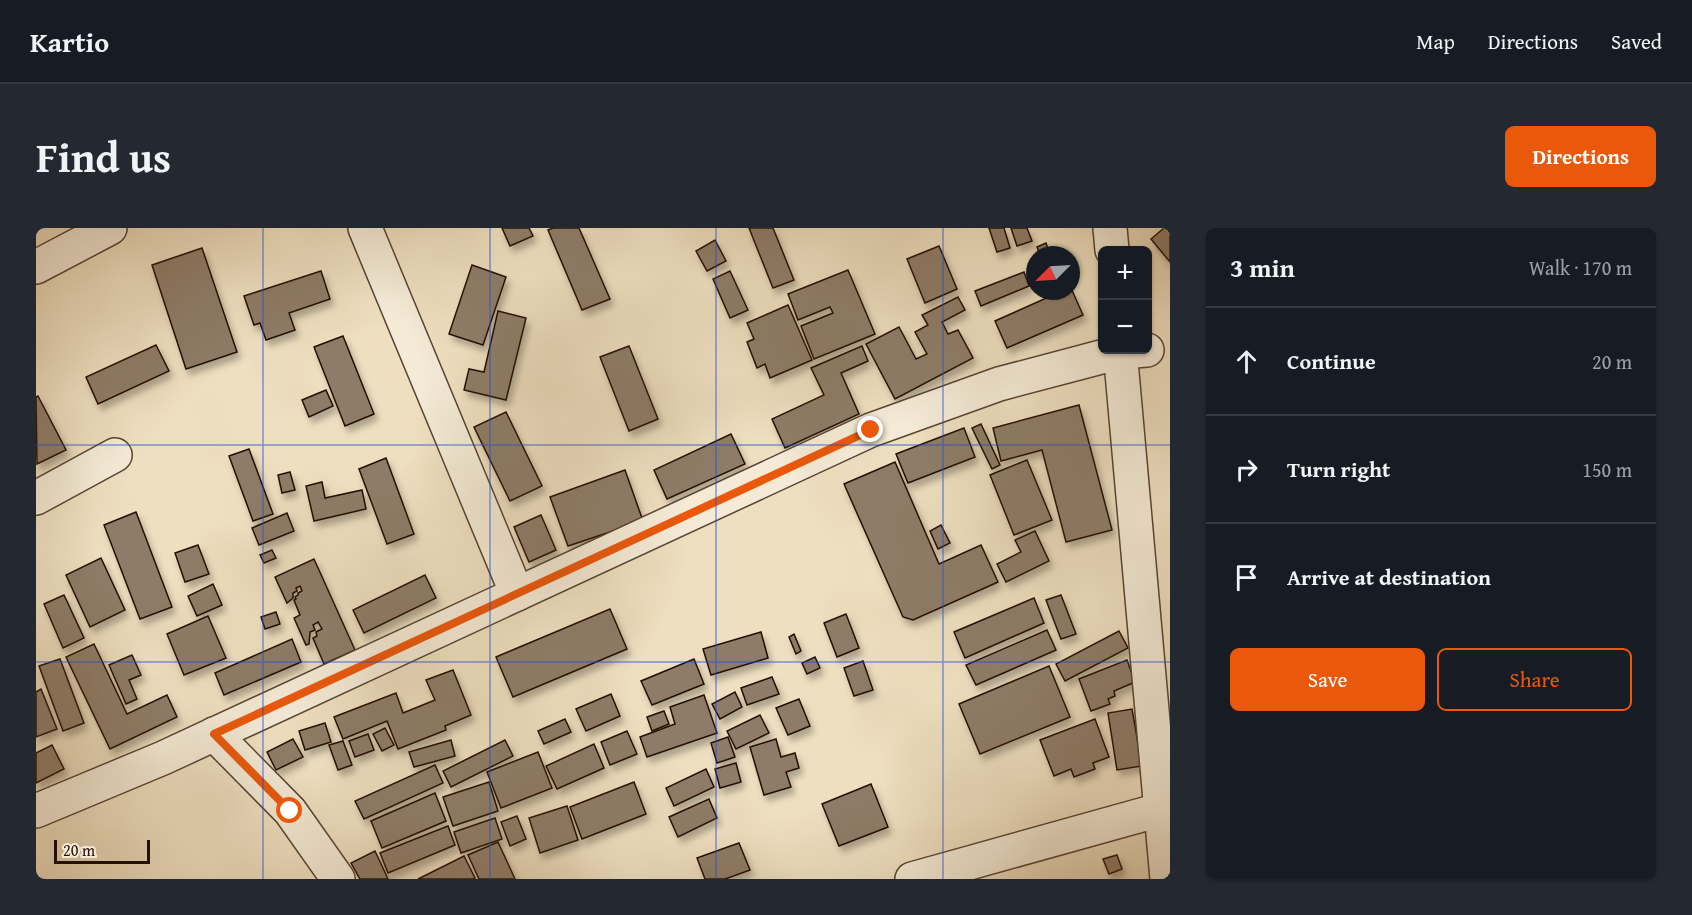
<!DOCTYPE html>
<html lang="en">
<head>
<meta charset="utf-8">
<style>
	:root { --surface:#171b24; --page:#242831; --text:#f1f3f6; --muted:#9ea1a6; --line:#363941; --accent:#ea580c }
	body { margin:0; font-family:"Gentium Book Plus",serif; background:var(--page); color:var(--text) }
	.controls { position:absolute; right:18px; top:18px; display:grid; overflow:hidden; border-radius:9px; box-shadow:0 2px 4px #0004 }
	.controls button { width:54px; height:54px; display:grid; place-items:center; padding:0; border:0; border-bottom:2px solid var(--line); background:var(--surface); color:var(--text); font:30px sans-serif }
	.compass { position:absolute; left:990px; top:18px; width:54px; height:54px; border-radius:50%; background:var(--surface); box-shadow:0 2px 4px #0004; rotate:246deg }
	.scale { position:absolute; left:18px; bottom:15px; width:96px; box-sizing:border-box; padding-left:6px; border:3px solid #251006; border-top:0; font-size:16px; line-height:21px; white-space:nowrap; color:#251006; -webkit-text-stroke:4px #f4ead6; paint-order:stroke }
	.stop { position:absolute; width:18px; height:18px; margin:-14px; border:4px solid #ea580c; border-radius:50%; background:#fff }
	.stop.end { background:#ea580c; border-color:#fff; box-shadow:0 2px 6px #0008 }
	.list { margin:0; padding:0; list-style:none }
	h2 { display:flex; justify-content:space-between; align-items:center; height:78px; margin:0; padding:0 24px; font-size:26px }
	h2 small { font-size:20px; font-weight:400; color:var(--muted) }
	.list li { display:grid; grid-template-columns:39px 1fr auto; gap:18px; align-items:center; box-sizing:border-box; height:108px; padding:0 24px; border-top:2px solid var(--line) }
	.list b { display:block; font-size:22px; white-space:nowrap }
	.list em { font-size:20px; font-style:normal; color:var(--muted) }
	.actions { display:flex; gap:12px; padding:18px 24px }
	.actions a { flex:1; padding:14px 0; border:2px solid var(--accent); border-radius:9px; text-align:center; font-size:21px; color:var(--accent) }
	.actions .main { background:var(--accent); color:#fff }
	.icon { flex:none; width:33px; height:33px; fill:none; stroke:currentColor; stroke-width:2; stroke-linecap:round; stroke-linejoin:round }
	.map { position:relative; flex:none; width:1134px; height:651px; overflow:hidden; border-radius:9px }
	header { display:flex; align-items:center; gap:36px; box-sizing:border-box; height:84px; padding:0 30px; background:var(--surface); border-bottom:2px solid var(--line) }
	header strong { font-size:28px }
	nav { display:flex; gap:33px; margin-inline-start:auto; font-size:21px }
	.intro { display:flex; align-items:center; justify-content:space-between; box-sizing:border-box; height:144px; padding:0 36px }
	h1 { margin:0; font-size:42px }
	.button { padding:15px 27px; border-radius:9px; background:var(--accent); color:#fff; font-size:21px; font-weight:700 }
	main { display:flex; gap:36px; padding:0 36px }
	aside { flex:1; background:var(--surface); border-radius:9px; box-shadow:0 2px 4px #0004 }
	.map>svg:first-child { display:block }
	.building { fill:#8e7c67; stroke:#251006; stroke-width:1.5; filter:url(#shadow) }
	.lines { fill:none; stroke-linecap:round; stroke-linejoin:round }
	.street-casing { stroke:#574434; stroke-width:36 }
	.street { stroke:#f4ead6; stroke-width:33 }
	.route { stroke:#ea580c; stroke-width:8 }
	.grid { fill:none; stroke:#1d4ed8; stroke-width:1.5; stroke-opacity:0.55 }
</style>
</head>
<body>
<header>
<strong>Kartio</strong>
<nav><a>Map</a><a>Directions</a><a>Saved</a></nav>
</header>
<div class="intro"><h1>Find us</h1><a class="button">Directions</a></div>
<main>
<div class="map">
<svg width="1134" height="651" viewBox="0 0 1134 651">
	<defs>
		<filter id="shadow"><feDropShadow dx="3.5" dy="6" stdDeviation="3" flood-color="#0004"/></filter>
	</defs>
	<rect width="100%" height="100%" fill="#eedfc0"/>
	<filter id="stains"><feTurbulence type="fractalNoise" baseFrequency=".00333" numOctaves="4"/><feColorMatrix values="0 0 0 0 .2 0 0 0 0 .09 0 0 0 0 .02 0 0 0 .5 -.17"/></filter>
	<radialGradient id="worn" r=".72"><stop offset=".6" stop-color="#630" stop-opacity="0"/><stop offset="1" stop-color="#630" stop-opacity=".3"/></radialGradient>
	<g class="building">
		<path d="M466 0H493L497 8 474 18Z"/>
		<path d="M517 0H543L574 71 546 82 512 2Z"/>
		<path d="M713 0H737L758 52 737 60Z"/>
		<path d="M953 0H968L974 20 961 24Z"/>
		<path d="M975 0H991L996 13 981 18Z"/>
		<path d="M1128 0H1134V34L1115 11Z"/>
		<path d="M679 12 690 33 671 43 660 23Z"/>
		<path d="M1010 15 1014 27H1004L1001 19Z"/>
		<path d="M903 18 921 61 889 75 871 31Z"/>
		<path d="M166 20 201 124 150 141 116 37Z"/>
		<path d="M436 37 470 49 447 117 413 106Z"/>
		<path d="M812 42 839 106 778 131 765 98 797 85 794 79 762 92 752 66Z"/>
		<path d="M285 43 294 71 253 85 259 102 230 112 224 95 218 97 208 68Z"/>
		<path d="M694 43 712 82 694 90 677 51Z"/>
		<path d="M988 44 993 58 945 78 939 63Z"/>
		<path d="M1035 60 1047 87 971 120 959 93 1026 63H1035Z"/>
		<path d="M922 69 929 82 906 94 912 106 922 102 937 130 859 171 830 116 863 99 880 131 891 126 879 104 892 97 886 87Z"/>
		<path d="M752 77 776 132 734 150 729 136 721 140 711 114 718 111 711 95Z"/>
		<path d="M462 83 490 90 470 172 428 162 433 141 448 144Z"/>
		<path d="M307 108 338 186 309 198 278 119Z"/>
		<path d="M120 117 133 143 62 176 50 149Z"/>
		<path d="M593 118 622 191 593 203 564 129Z"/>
		<path d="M826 118 832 133 805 145 823 186 749 220 736 191 788 167 775 140Z"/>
		<path d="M290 162 297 178 273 189 266 172Z"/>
		<path d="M2 168 30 222 1 236 0 169Z"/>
		<path d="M1043 177 1076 302 1030 314 1006 222 965 233 957 200Z"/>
		<path d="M470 184 506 258 474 273 438 199Z"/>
		<path d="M945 196 964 237 956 241 936 200Z"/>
		<path d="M928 200 939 229 872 255 860 226Z"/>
		<path d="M695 206 709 236 631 271 618 242Z"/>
		<path d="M213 221 237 286 217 293 193 228Z"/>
		<path d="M350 230 378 306 351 316 323 241Z"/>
		<path d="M991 232 1016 292 978 307 954 247Z"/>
		<path d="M859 234 903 336 945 317 962 354 877 392 867 389 808 256Z"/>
		<path d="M589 242 607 293 532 318 514 269Z"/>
		<path d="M254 244 259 262 246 265 242 247Z"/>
		<path d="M286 254 289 270 326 262 330 281 278 293 270 258Z"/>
		<path d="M100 284 136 379 104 391 68 297Z"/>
		<path d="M251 285 258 303 223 317 216 300Z"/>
		<path d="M505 287 520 322 493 334 478 299Z"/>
		<path d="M905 297 914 315 902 321 894 303Z"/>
		<path d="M999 303 1013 333 970 354 961 336 985 324 979 312Z"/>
		<path d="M162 317 173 346 149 354 139 325Z"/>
		<path d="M236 322 240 330 228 335 224 327Z"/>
		<path d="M65 330 89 382 54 399 30 347Z"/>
		<path d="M278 331 319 422 288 436 277 410 281 408 280 404 286 401 282 394 277 397 279 402 274 404 273 416 270 417 258 390 264 387 258 372 260 371 259 369 262 367V365L266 363 264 358 260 360 261 363 257 365V370L251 375 239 349Z"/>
		<path d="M389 347 400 370 328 405 317 382Z"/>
		<path d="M177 356 186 377 161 388 152 368Z"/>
		<path d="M28 367 48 410 27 420 8 376Z"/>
		<path d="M1025 367 1040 406 1025 411 1010 372Z"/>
		<path d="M998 370 1008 395 929 430 918 404Z"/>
		<path d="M574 381 591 421 477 469 460 429Z"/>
		<path d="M240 384 244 396 229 401 225 389Z"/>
		<path d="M810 386 823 420 801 429 788 395Z"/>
		<path d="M172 388 190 430 148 447 131 406Z"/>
		<path d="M1011 402 1020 422 940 457 930 437Z"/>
		<path d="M1083 403 1092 420 1029 453 1020 436Z"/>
		<path d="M725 404 732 430 675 447 667 421Z"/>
		<path d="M758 406 765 423 760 426 753 409Z"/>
		<path d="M256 411 265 434 188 467 179 445Z"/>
		<path d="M58 416 91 486 131 467 141 489 74 521 30 429Z"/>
		<path d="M96 427 105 447 93 452 101 471 90 476 73 437Z"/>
		<path d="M779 429 784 440 771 446 766 435Z"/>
		<path d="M24 431 48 495 27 503 3 438Z"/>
		<path d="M658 431 668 456 616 477 605 453Z"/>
		<path d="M1091 432 1099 454 1078 463 1079 468 1072 471 1074 476 1055 483 1043 451Z"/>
		<path d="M827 433 837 462 818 468 808 440Z"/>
		<path d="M1013 438 1034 489 944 526 923 476Z"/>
		<path d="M417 442 435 487 409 498 410 502 362 521 351 493 307 511 298 489 360 465 367 485 399 472 390 452Z"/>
		<path d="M736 449 743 466 711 477 705 460Z"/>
		<path d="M5 461 21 501 0 509V464Z"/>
		<path d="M699 464 706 479 684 491 676 476Z"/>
		<path d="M575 466 584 488 550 503 540 481Z"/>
		<path d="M668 467 681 505 611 529 604 509 639 496 634 479Z"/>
		<path d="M763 471 774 498 752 507 740 480Z"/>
		<path d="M1096 481 1106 538 1081 542 1072 485Z"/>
		<path d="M628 483 633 496 616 503 611 489Z"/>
		<path d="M724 487 733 505 700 521 691 503Z"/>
		<path d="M529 491 535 504 508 516 502 503Z"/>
		<path d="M1059 491 1073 529 1057 535 1059 541 1038 549 1035 541 1018 548 1004 512Z"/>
		<path d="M289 495 295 514 269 522 263 503Z"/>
		<path d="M349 500 358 517 346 523 337 506Z"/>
		<path d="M591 503 601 526 574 537 565 514Z"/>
		<path d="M332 506 338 522 319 529 313 513Z"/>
		<path d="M692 509 699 529 681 535 675 515Z"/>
		<path d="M257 511 267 529 240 542 231 524Z"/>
		<path d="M740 511 745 529 759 525 763 540 750 544 755 559 728 567 714 519Z"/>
		<path d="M415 512 419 528 378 539 373 524Z"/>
		<path d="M469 512 477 528 415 559 407 543Z"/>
		<path d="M307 513 316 537 302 542 293 517Z"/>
		<path d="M558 516 568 540 521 561 510 538Z"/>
		<path d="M16 517 28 541 0 555V525Z"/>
		<path d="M502 524 516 560 465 580 451 544Z"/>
		<path d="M700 535 705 554 684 560 679 541Z"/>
		<path d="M399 537 407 555 328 591 319 573Z"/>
		<path d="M670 541 678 559 638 578 630 560Z"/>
		<path d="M453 554 462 583 417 598 407 569Z"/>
		<path d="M598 554 610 586 546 611 534 579Z"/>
		<path d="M835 556 852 599 803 618 786 576Z"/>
		<path d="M399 565 410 593 346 620 335 593Z"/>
		<path d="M673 571 681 590 642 609 633 589Z"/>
		<path d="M531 578 542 612 504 625 493 590Z"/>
		<path d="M481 588 490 611 474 618 465 594Z"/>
		<path d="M459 590 466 611 425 625 418 604Z"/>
		<path d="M412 598 419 617 352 645 344 625Z"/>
		<path d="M462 614 479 651H443L432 627Z"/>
		<path d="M703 615 714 642 689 651H669L661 630Z"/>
		<path d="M339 623 352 651H324L315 635Z"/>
		<path d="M1081 627 1086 641 1073 646 1067 631Z"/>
		<path d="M428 628 439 650 437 651H382Z"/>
	</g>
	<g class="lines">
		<g class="street-casing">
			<g id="street">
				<path d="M329 0 481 366"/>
				<path d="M1074 0 1076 22"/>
				<path d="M0 39 74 0"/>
				<path d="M1084 122 1131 651"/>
				<path d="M0 270 79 227"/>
				<path d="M178 506 254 583 302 651"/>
				<path d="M0 583 127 530 835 202 963 156 1084 124 1111 122"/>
				<path d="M876 651 1134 579"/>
			</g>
		</g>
		<use href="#street" class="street"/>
	</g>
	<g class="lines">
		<path class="route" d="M254 583 178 506 835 202"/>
	</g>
	<path class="grid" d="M227 0V651M454 0V651M680 0V651M907 0V651M0 217H1134M0 434H1134"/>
	<rect width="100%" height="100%" filter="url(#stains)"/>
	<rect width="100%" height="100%" fill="url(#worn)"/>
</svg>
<div class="controls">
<button>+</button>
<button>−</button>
</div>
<svg class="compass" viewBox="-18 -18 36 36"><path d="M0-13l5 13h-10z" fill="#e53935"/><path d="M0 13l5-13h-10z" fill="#9ea1a6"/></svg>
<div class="scale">20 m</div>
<div class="stop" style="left:254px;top:583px"></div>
<div class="stop end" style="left:835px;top:202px"></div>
</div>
<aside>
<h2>3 min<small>Walk · 170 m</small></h2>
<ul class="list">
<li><svg class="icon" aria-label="ahead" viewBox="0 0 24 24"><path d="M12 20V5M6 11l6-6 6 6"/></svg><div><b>Continue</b></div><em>20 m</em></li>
<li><svg class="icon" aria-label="right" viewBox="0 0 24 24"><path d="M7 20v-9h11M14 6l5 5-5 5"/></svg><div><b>Turn right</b></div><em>150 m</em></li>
<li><svg class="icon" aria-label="arrive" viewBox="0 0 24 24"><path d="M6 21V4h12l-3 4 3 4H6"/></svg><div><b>Arrive at destination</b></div></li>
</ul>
<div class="actions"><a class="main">Save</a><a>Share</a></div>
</aside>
</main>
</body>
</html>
